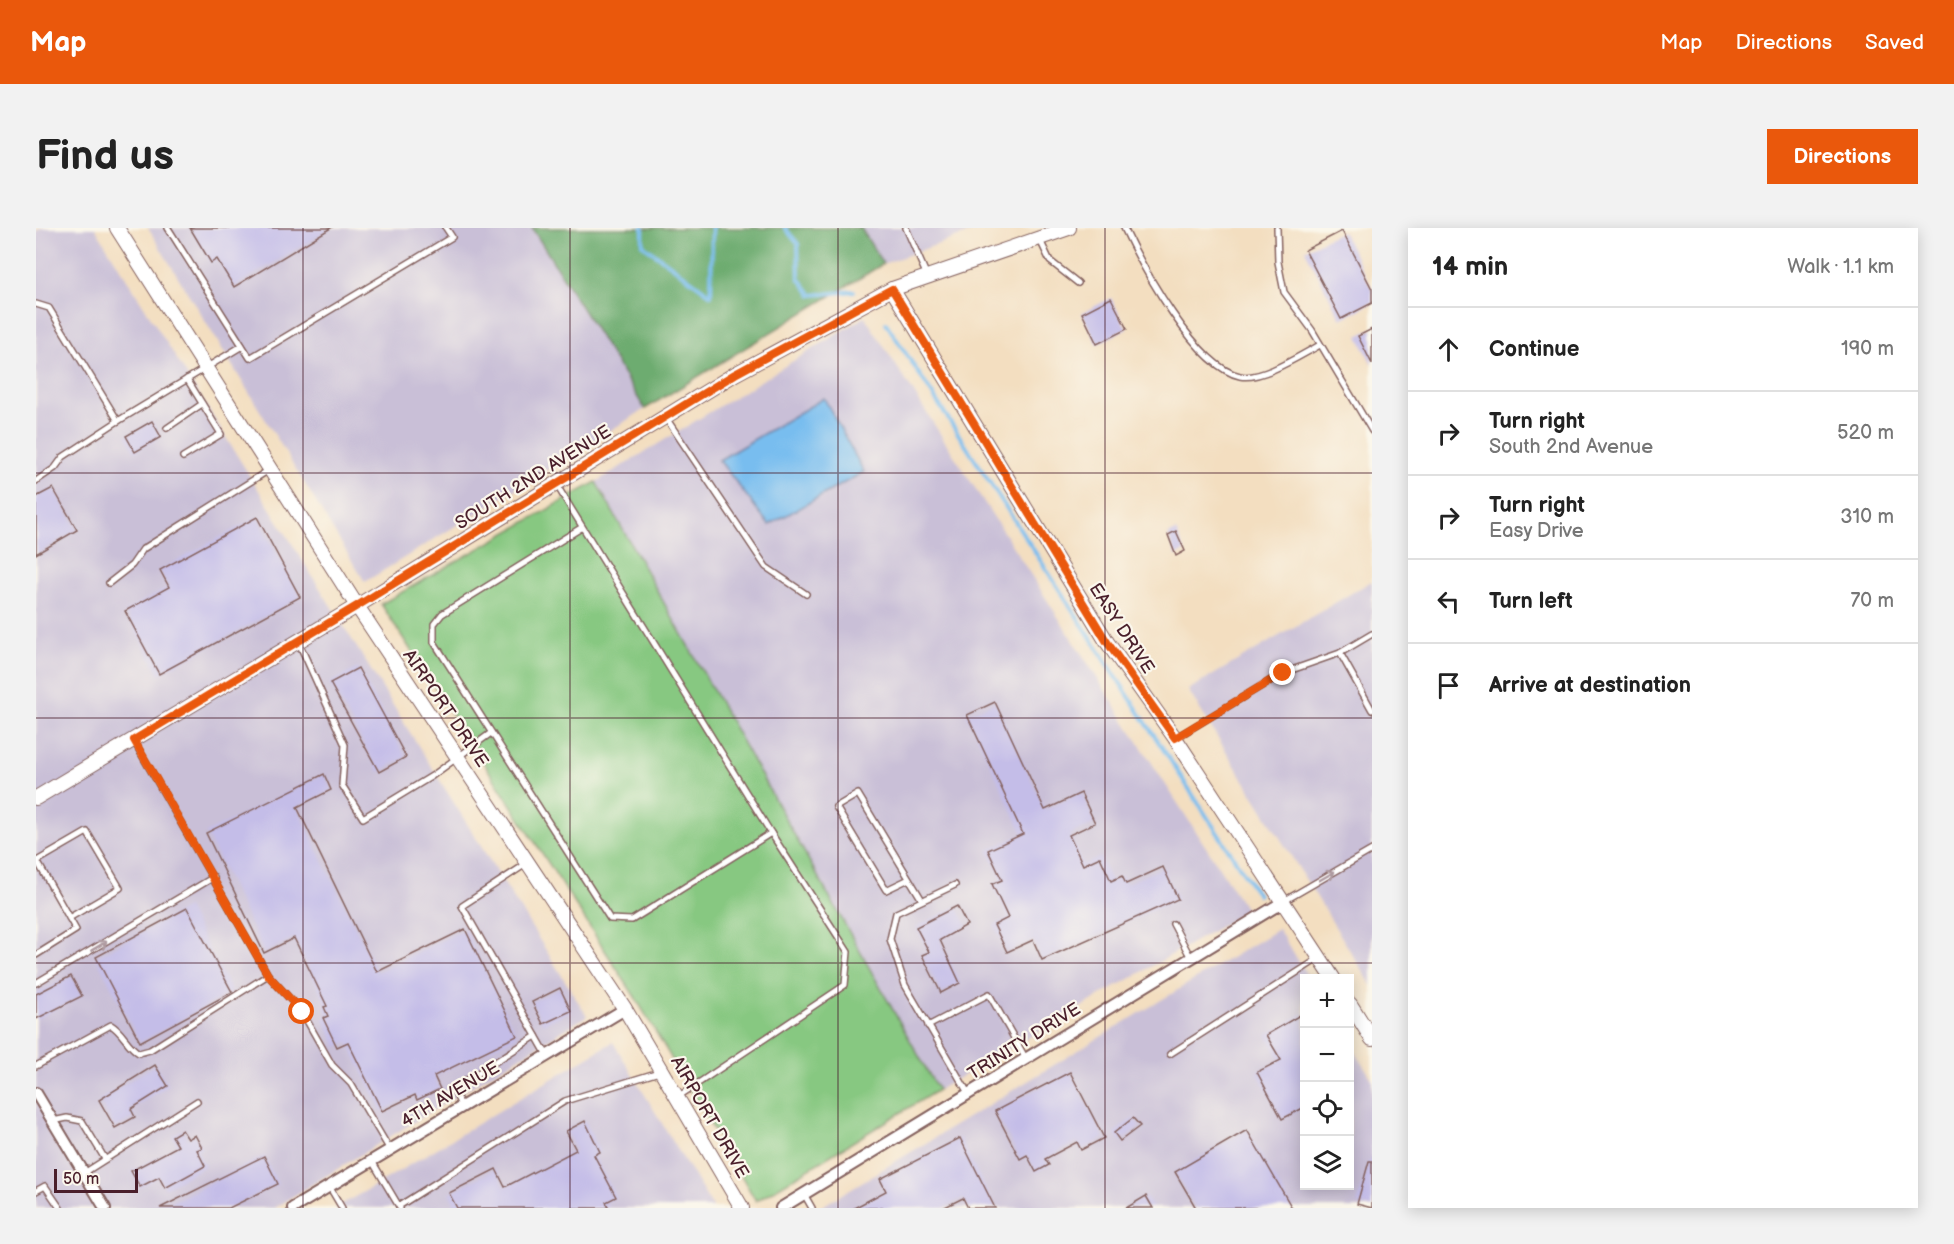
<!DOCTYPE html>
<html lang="en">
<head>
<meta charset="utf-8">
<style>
	:root { --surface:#fff; --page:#f2f2f2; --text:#222; --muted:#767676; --line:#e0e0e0; --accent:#ea580c }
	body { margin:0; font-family:"Balsamiq Sans",sans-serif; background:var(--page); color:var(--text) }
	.controls { position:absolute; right:18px; bottom:18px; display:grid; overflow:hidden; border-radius:0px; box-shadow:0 3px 15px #0003 }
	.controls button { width:54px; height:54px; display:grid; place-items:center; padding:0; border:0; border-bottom:2px solid var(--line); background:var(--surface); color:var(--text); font:30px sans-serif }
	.scale { position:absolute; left:18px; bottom:15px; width:84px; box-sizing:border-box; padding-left:6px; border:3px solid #4a1f2b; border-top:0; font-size:16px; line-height:21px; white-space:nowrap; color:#4a1f2b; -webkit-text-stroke:4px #fbf7ec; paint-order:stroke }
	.stop { position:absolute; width:18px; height:18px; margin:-14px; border:4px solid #ea580c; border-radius:50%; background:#fff }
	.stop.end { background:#ea580c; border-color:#fff; box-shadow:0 2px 6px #0008 }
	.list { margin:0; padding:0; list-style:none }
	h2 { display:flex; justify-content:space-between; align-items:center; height:78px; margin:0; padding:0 24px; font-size:26px }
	h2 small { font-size:20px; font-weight:400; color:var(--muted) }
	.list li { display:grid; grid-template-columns:39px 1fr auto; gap:18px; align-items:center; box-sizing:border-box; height:84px; padding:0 24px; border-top:2px solid var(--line) }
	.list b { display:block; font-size:22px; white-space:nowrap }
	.list p { margin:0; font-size:20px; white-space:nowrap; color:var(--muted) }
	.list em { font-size:20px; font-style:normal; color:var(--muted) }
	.icon { flex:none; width:33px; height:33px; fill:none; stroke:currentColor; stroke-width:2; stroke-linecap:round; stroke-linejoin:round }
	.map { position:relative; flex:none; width:1336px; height:980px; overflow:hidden; border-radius:0px }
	header { display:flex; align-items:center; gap:36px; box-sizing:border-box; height:84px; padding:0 30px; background:var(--accent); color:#fff }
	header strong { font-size:28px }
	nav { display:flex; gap:33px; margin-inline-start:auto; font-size:21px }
	.intro { display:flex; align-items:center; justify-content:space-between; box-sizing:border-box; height:144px; padding:0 36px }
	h1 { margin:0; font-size:42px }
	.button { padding:15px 27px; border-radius:0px; background:var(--accent); color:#fff; font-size:21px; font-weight:700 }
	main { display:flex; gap:36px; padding:0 36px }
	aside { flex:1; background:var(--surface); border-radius:0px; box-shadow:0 3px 15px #0003 }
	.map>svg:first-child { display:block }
	.industrial { fill:#c9bfd7 }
	.green { fill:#87c881; stroke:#687456; stroke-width:1.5 }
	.forest { fill:#6dac6f; stroke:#5c664d; stroke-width:1.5 }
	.water { fill:#78bdef; stroke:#616e8d; stroke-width:1.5 }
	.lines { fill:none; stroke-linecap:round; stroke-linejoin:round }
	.stream { stroke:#78bdef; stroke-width:4 }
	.building { fill:#c4bde8 }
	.service-casing { stroke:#85625f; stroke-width:8 }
	.minor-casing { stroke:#85625f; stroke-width:14 }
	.tertiary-casing { stroke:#85625f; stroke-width:16 }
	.service { stroke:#fff; stroke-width:5 }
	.minor { stroke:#fff; stroke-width:10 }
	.tertiary { stroke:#fff; stroke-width:14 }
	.oneway { stroke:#ae9aa0 }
	.route { stroke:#ea580c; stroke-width:8 }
	.grid { fill:none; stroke:#4a1f2b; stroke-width:1.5; stroke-opacity:0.55 }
	.labels { text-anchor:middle; stroke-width:4.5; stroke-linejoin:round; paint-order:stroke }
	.street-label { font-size:18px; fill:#4a1f2b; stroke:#fbf7ec }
</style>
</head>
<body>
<header>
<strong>Map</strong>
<nav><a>Map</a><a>Directions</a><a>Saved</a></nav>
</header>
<div class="intro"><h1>Find us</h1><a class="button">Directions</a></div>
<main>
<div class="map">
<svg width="1336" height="980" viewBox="0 0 1336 980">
	<rect width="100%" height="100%" fill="#fbf7ec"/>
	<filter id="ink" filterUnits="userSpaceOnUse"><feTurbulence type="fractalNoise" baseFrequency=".0167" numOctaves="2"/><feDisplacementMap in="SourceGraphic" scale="12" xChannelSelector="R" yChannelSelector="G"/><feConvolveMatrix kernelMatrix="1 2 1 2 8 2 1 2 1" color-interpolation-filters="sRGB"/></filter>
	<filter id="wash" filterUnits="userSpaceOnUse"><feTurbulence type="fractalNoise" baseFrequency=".008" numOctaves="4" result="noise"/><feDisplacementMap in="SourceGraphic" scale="24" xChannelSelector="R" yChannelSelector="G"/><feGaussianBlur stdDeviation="1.35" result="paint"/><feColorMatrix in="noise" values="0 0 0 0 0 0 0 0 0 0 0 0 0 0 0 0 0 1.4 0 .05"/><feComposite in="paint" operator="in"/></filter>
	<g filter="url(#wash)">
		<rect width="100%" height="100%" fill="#f3dec0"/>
		<g class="industrial">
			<path d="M6 0H59L551 788 238 980H0V4Z"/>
			<path d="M112 0H496L609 181 329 354Z"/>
			<path d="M825 0H947L847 36Z"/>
			<path d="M829 89 1211 683 902 862 560 254Z"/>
			<path d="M1336 353V758L1152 462Z"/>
			<path d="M1242 701 1273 750H1268V958H1314V815L1336 851V980H783Z"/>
			<path d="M577 814 677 980H299L340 957Z"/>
		</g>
		<path class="green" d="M560 254 902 862 720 973 599 769 345 376Z"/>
		<path class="forest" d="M496 0H825L847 36 609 181Z"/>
		<path class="water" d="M788 170 828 244 733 297 683 232Z"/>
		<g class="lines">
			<g class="stream">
				<path d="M607 0V17L675 67 676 0"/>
				<path d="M749 0 762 16 763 50 776 67 818 63"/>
				<path d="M850 95 1222 667"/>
			</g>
		</g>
		<g id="blocks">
			<g class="building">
				<path d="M154 0H295L198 59 181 31 175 35Z"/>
				<path d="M1306 3 1336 61V75L1305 91 1269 22Z"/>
				<path d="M1075 70 1091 101 1061 116 1046 85Z"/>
				<path d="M1336 101V136L1322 108Z"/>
				<path d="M116 193 125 209 99 224 90 208Z"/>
				<path d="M17 260 41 302 0 326V269Z"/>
				<path d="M221 289 264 369 123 446 89 383 133 359 124 342Z"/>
				<path d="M1140 303 1149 323 1140 328 1132 307Z"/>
				<path d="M322 440 370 529 343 544 294 455Z"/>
				<path d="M959 474 1009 582 1045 565 1059 595 1033 607 1047 637 1064 629 1075 653 1086 648 1090 656 1127 639 1142 671 1006 732 997 712 971 724 958 697 972 690 956 656 966 652 952 622 987 606 931 487Z"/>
				<path d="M288 546 295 562 261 579 341 744 429 701 481 808 398 848 404 861 381 872 379 867 346 883 312 814 301 819 287 790 292 788 288 779 291 778 258 710 228 725 170 605Z"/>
				<path d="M921 678 931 697 904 712 924 755 905 765 886 727 893 724 880 699Z"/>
				<path d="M151 680 196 764 104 814 60 729Z"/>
				<path d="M35 748 46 768 0 791V766Z"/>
				<path d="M524 760 535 783 507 796 496 774Z"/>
				<path d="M1269 784V879L1246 891 1221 844 1245 832 1230 807Z"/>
				<path d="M119 837 132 858 95 881 99 889 79 900 63 872Z"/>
				<path d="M1034 844 1068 910 1045 922 1041 914 1009 931 1013 937 1000 944 991 927 984 931 959 883Z"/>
				<path d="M1097 890 1104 898 1084 913 1078 905Z"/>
				<path d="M549 893 564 924 558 927 580 969 570 974 573 980H421L413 965 460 941 469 959 540 922 530 903Z"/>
				<path d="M146 902 152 911 159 907 166 920 161 922 169 938 129 960 123 949 104 959 95 943 142 918 136 908Z"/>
				<path d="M1211 902 1256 980H1160L1139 944Z"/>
				<path d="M924 910 959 980H932L927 970 907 980H818L850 963 844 951Z"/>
				<path d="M228 928 242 956 193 980H124Z"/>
				<path d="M1333 933H1336V980L1321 976Z"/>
				<path d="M1110 968 1117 980H1090Z"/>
			</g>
		</g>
	</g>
	<g filter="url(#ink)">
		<use href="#blocks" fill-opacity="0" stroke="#85625f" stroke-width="1.5"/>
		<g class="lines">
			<g class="service-casing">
				<g id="service">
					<path d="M132 0 214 130 416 9 410 0"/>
					<path d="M870 0 891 48"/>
					<path d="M1088 0C1106 38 1160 139 1204 148 1225 153 1265 127 1284 117"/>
					<path d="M1241 0 1242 34 1248 64 1276 102 1336 203"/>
					<path d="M1004 12 1014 33 1042 55"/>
					<path d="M0 76 13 80 82 193"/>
					<path d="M630 190 730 339 770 366"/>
					<path d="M131 200 166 176"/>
					<path d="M147 229 185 206 151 151"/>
					<path d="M0 253 19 240 27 229 82 193 206 118"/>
					<path d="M520 256 735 605 812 724 809 757 643 868"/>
					<path d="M545 300 406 386 398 396V414L574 691 596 692 735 605"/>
					<path d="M73 355 96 337 107 321 233 242"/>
					<path d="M263 415 309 517 306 557 327 590 396 548 455 505"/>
					<path d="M1304 425 1336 482"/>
					<path d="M1141 509 1247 445 1304 425 1336 406"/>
					<path d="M98 513 232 747 266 784 296 837 315 856 354 922"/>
					<path d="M490 636 426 678 511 827"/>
					<path d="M873 651 850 662 800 579 822 566 886 672"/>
					<path d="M919 657 860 685 854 711 869 757 932 865"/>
					<path d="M1248 673 1336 622"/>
					<path d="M1137 696 1155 730"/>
					<path d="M0 727 40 702 1 633 51 604 84 660 33 690"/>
					<path d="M0 755 178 649"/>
					<path d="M892 798 953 766 990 831"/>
					<path d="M1134 826 1282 731"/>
					<path d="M0 838 75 797C87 804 91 818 103 825L114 822 232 747"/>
					<path d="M425 878 419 864 423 857 500 808"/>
					<path d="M17 893 31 890 46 893 69 931"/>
					<path d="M336 933 364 980"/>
					<path d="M48 945 161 873"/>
					<path d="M293 958 306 980"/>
					<path d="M0 963 9 958 24 980"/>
					<path d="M768 966 776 980"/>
					<path d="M363 978 529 873 623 844"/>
				</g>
			</g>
			<g class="minor-casing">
				<g id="minor">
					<path d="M0 865 69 980"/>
					<path d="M257 980 589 781"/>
					<path d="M745 980 1247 674"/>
				</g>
			</g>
			<g class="tertiary-casing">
				<g id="tertiary">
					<path d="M81 0 321 378 589 781 706 980"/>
					<path d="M856 61 1071 414 1139 510 1297 750"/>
					<path d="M0 570 321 378 699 146 856 61 1033 0"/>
					<path d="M1314 776 1336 811"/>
				</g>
			</g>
			<use href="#service" class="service"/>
			<use href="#minor" class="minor"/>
			<use href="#tertiary" class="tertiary"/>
		</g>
		<defs><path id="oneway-shaft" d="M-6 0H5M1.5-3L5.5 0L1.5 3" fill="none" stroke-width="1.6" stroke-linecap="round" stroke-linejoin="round" transform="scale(1.5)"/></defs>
		<g class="oneway">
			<use href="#oneway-shaft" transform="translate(1291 648) rotate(-30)"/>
			<use href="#oneway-shaft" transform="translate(63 718) rotate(-31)"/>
		</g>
	</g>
	<g class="lines" filter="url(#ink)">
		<path class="route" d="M266 784 232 747 98 512 321 378 699 146 856 61 1071 414 1139 510 1247 445"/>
	</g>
	<path class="grid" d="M267 0V980M534 0V980M802 0V980M1069 0V980M0 245H1336M0 490H1336M0 735H1336"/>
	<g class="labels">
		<g class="street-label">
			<text transform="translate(497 249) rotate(-32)" y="6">SOUTH 2ND AVENUE</text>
			<text transform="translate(1086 400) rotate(57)" y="6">EASY DRIVE</text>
			<text transform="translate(410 480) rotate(56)" y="6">AIRPORT DRIVE</text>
			<text transform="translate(988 813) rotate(-32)" y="6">TRINITY DRIVE</text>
			<text transform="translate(414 866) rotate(-31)" y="6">4TH AVENUE</text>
			<text transform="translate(674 889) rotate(60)" y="6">AIRPORT DRIVE</text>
		</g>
	</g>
</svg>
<div class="controls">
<button>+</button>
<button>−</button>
<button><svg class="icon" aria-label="locate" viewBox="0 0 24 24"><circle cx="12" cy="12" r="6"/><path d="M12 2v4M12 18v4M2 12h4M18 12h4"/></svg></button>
<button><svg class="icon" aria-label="layers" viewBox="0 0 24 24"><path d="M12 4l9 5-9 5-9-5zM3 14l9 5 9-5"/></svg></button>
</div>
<div class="scale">50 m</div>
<div class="stop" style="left:266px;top:784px"></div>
<div class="stop end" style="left:1247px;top:445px"></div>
</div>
<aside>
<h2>14 min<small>Walk · 1.1 km</small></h2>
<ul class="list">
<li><svg class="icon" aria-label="ahead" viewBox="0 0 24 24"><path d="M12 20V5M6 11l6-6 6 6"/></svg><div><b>Continue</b></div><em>190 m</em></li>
<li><svg class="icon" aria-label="right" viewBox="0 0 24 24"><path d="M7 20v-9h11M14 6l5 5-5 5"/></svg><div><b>Turn right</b><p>South 2nd Avenue</p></div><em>520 m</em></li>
<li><svg class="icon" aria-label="right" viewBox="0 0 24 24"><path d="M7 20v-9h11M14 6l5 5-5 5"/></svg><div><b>Turn right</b><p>Easy Drive</p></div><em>310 m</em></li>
<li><svg class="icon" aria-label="left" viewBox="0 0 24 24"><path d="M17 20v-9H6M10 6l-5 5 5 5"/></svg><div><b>Turn left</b></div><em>70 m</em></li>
<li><svg class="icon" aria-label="arrive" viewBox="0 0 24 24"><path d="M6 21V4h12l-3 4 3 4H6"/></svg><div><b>Arrive at destination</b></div></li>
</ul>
</aside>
</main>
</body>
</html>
